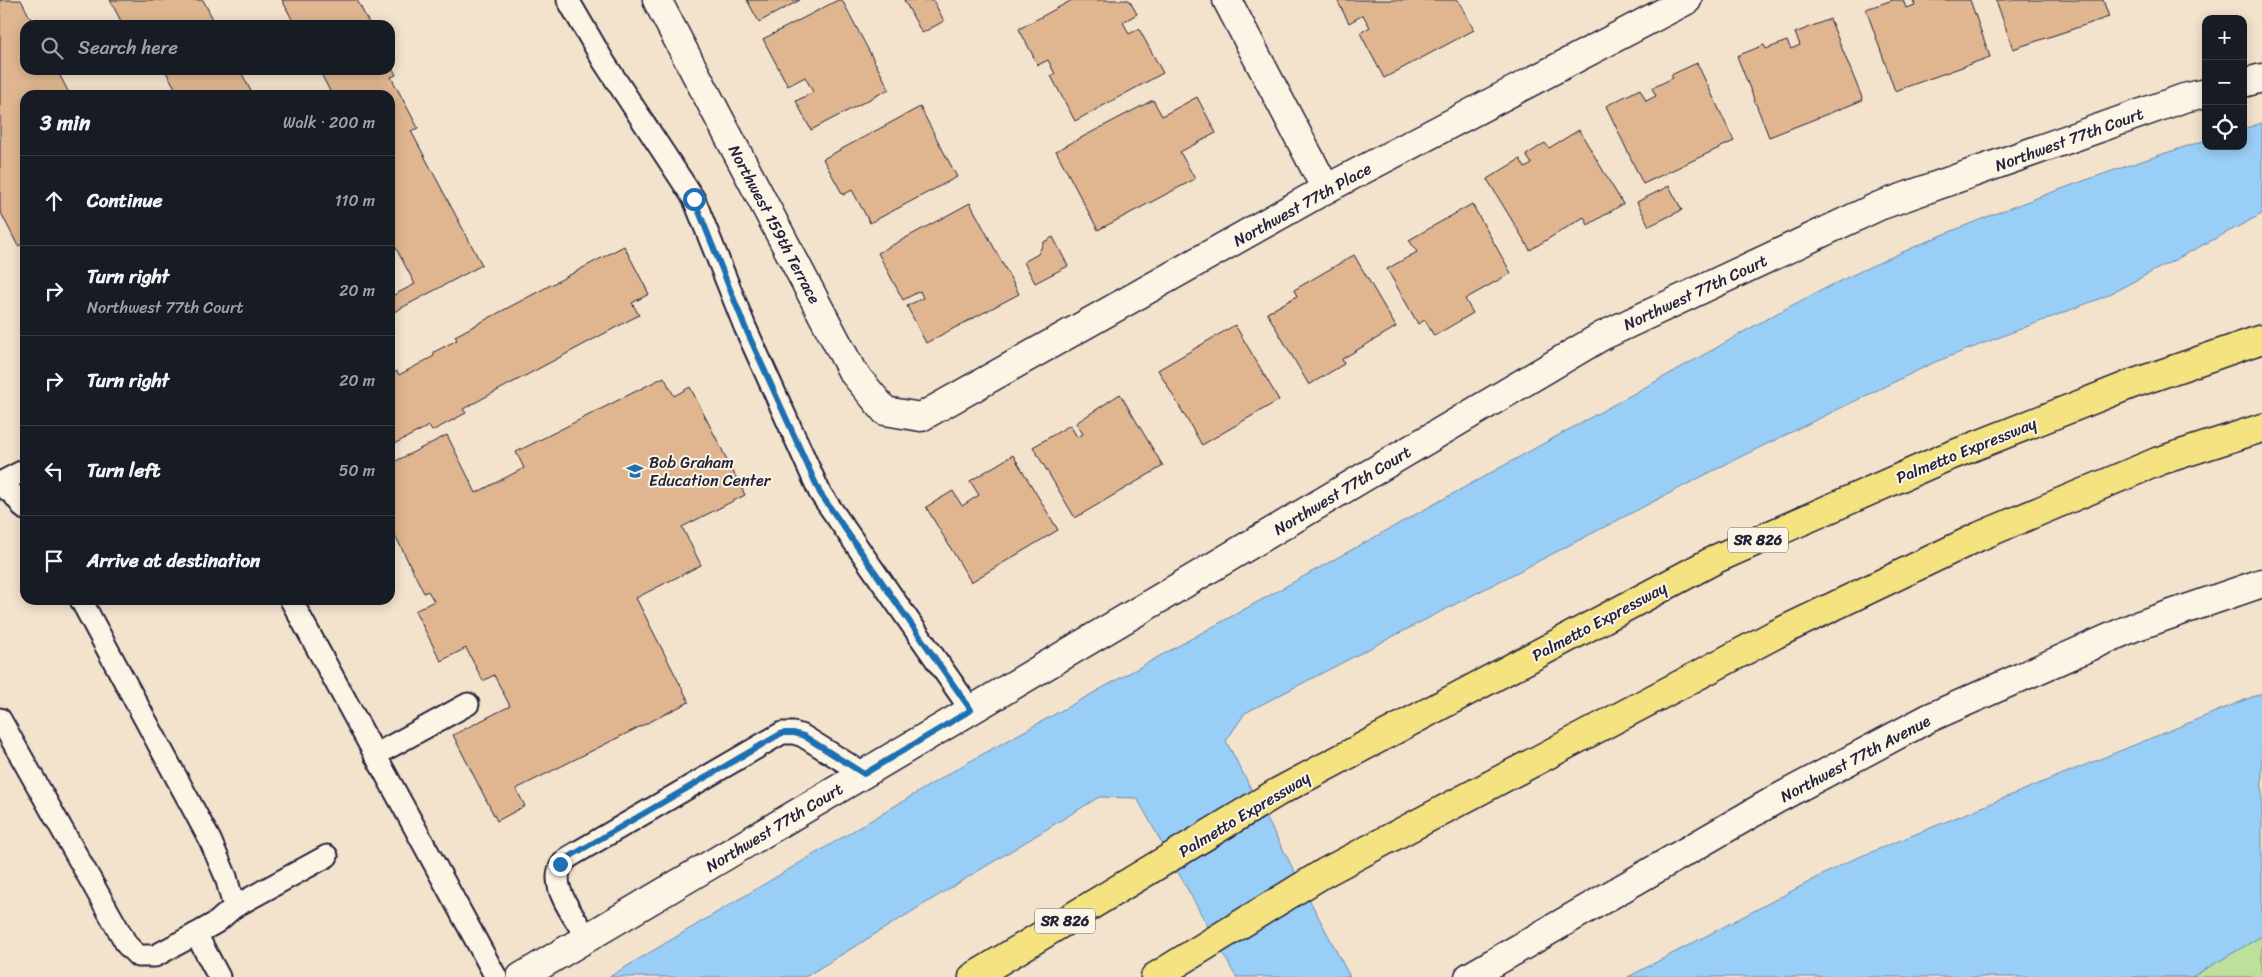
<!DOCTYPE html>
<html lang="en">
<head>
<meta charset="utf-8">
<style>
	:root { --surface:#171b24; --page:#242831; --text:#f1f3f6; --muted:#9ea1a6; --line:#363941 }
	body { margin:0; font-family:Sriracha,sans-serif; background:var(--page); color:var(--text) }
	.controls { position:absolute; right:15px; top:15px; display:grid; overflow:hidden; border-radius:10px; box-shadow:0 2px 12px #0003 }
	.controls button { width:45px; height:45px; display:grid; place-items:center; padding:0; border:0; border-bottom:1px solid var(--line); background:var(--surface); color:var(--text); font:25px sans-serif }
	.stop { position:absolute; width:15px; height:15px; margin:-11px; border:4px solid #1f6fb2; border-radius:50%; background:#fff }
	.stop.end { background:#1f6fb2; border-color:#fff; box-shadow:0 1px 5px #0008 }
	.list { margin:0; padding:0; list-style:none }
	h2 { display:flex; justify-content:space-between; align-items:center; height:65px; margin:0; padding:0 20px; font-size:21px }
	h2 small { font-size:16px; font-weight:400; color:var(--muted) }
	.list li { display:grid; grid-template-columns:32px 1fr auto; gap:15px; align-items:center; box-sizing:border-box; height:90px; padding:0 20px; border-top:1px solid var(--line) }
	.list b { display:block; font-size:19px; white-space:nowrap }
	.list p { margin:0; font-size:16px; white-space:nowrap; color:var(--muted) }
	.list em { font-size:16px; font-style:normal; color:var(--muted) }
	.icon { flex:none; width:28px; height:28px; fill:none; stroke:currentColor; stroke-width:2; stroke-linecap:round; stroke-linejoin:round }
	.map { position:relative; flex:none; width:2262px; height:977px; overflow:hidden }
	.search { position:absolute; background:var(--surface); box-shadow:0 2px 12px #0003; left:20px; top:20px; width:375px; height:55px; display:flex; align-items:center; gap:12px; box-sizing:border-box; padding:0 18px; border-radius:15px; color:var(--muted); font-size:19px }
	.panel { position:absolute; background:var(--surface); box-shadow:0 2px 12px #0003; left:20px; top:90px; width:375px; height:515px; border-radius:15px }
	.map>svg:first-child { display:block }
	.green { fill:#bde09a; stroke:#70816a }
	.water { fill:#99cef7; stroke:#6989ac }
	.building { fill:#dfb690; stroke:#22223b }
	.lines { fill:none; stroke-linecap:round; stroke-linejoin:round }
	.service-casing { stroke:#22223b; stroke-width:25 }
	.minor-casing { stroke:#22223b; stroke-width:31 }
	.tertiary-casing { stroke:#22223b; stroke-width:31 }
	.motorway-casing { stroke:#22223b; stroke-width:31 }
	.service { stroke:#fcf5e5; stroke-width:21 }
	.minor { stroke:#fcf5e5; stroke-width:28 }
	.tertiary { stroke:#fcf5e5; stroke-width:28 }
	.motorway { stroke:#f5e382; stroke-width:28 }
	.route { stroke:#1f6fb2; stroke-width:6 }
	.labels { text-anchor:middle; stroke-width:4; stroke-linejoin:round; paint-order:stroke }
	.shield { fill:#fcf5e5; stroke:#63616e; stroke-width:1 }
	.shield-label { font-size:15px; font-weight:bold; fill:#22223b }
	.street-label { font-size:16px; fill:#22223b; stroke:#fcf5e5 }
	.poi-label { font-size:16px; fill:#22223b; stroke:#fcf5e5; text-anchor:start }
</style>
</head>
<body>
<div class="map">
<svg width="2262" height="977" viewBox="0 0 2262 977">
	<rect width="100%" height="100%" fill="#f3e2cc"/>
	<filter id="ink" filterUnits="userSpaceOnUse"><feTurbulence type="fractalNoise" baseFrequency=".02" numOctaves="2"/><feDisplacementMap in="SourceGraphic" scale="10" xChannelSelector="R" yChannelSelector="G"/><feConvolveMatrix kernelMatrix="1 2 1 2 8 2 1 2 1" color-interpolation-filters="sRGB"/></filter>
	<g filter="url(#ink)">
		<path class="green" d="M2262 905V977H2132Z"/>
		<g class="water">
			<path d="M2262 123V214L2104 297 1935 362 1730 462 1245 713 1226 741 1350 977H1236L1137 798 1099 797 805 977H609L965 764 1716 348C1869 256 2037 194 2206 140V146H2243V129Z"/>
			<path d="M2262 693V936L2192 977H1628L1847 862Z"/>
		</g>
		<g class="building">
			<path d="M0 0H21L34 25H25V70H57L70 95H25V243L18 246 0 211Z"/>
			<path d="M110 0H203L216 25H142L140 22 134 25H123Z"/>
			<path d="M282 0H357L370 25H295Z"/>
			<path d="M747 0H800L759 22Z"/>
			<path d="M838 0H842L889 89 811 130 796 101 813 92 805 77 788 86 763 39Z"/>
			<path d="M904 0H933L944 21 922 33Z"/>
			<path d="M1072 0H1129L1137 14 1123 22 1129 34 1139 29 1163 73 1075 121 1051 76 1055 74 1048 60 1038 65 1019 29Z"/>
			<path d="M1337 0H1458L1474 30 1384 78 1360 33 1370 27 1363 15 1349 23Z"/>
			<path d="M1893 0H1903L1906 8 1915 5 1913 0H1970L1990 57 1895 91 1866 9Z"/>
			<path d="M1996 0H2103L2109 17 2013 49Z"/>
			<path d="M1830 19 1863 100 1769 137 1737 56 1764 45 1766 49 1787 41 1791 49 1800 45 1795 33Z"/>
			<path d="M390 63 396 75 391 77 418 128 411 131 482 265 390 314V297L415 284 390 237V95H327L331 93 319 70H390Z"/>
			<path d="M1697 63 1734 141 1643 184 1606 106 1640 89 1646 101 1656 96 1652 88 1673 78 1671 75Z"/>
			<path d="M165 70H240L253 95H179Z"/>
			<path d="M1197 97 1216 133 1180 152 1195 179 1098 230 1056 151 1153 100 1162 116Z"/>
			<path d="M920 107 957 177 870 223 852 190 843 195 823 159Z"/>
			<path d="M1579 130 1623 204 1588 225 1584 217 1530 250 1487 179 1520 159 1525 168 1532 164 1526 155 1545 143 1549 148Z"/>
			<path d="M1669 186 1682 210 1649 226 1637 202Z"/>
			<path d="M970 203 1019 294 926 343 907 306 923 298 920 291 903 300 878 253Z"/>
			<path d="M1472 204 1511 273 1465 299 1473 313 1434 336 1425 320 1418 324 1387 269 1417 252 1409 240Z"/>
			<path d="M1053 237 1068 266 1035 283 1024 262 1038 254 1044 242Z"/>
			<path d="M624 246 649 294 632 303 639 315 463 409 466 413 432 431 429 426 390 446V375L397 371 399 375 434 356V352L457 340 455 336Z"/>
			<path d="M1354 255 1396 327 1342 359 1344 364 1309 385 1267 313 1297 296 1294 290Z"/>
			<path d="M1235 325 1279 400 1202 445 1158 370Z"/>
			<path d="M664 377 674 396 690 387 745 495 682 527 701 565 636 598 689 702 516 789 525 806 497 821 453 735 510 706 494 675 483 681 466 648 441 661 415 611 434 601 428 591 424 593 390 525V487L394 485 390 477V464L447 435 476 493 524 468 516 452Z"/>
			<path d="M1120 394 1163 466 1075 518 1033 447 1070 425 1077 437 1083 434 1076 423Z"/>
			<path d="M1013 455 1058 530 971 582 926 507 953 491 962 506 979 495 970 481Z"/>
		</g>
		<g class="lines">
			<g class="service-casing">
				<g id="service">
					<path d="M568 0 604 62 694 199 745 327 820 493 971 710"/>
					<path d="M0 483 25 470"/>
					<path d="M0 484 14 495 25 509"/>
					<path d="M291 600 496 977"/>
					<path d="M0 719 127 945 138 956H155L196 934 217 922 234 907 226 877 210 840 81 600"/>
					<path d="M375 755 468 704"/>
					<path d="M234 907 327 856"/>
					<path d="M196 934 219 977"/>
					<path d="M587 938C574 915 541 879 569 857L782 733H794L803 736 864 774"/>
				</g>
			</g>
			<g class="minor-casing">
				<g id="minor">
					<path d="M657 0 852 371 885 411 921 417 1326 189 1687 0"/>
					<path d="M1227 0 1326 189"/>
				</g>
			</g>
			<g class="tertiary-casing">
				<g id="tertiary">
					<path d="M2243 83 2262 78"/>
					<path d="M521 977 1602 336 1879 206 2184 98 2206 93"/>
					<path d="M1469 977 1775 800 1929 718 2134 627 2262 583"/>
				</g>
			</g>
			<g class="motorway-casing">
				<g id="motorway">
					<path d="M973 977 1278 792 1718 558 1942 459 2132 384 2262 339"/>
					<path d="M1155 977 1324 873 1776 634 1980 536 2159 461 2262 428"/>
				</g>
			</g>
			<use href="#service" class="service"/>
			<use href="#minor" class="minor"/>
			<use href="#tertiary" class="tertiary"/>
			<use href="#motorway" class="motorway"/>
		</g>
	</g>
	<g class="lines" filter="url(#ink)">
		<path class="route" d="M560 864 569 857 782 733H794L804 736 864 774 971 710 820 493 745 327 694 199"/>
	</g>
	<defs>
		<g id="school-bare" transform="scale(1.35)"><path d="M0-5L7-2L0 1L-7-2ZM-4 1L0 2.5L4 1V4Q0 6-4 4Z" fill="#1f6fb2" stroke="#fcf5e5" stroke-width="2.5" paint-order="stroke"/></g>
	</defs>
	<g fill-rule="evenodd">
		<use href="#school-bare" x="635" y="471"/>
	</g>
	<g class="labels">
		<g class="shield">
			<rect x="1728" y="527.5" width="60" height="25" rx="4"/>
			<rect x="1035" y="908.5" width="60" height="25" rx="4"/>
		</g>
		<g class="shield-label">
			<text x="1758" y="545">SR 826</text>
			<text x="1065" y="926">SR 826</text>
		</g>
		<g class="street-label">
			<text transform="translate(2069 139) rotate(-20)" y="6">Northwest 77th Court</text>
			<text transform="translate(1302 204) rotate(-29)" y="6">Northwest 77th Place</text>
			<text transform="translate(775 224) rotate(62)" y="6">Northwest 159th Terrace</text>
			<text transform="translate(1695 292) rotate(-25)" y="6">Northwest 77th Court</text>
			<text transform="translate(1966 450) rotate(-22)" y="6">Palmetto Expressway</text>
			<text transform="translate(1342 490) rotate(-31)" y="6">Northwest 77th Court</text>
			<text transform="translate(1599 621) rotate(-28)" y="6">Palmetto Expressway</text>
			<text transform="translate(1855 758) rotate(-28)" y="6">Northwest 77th Avenue</text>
			<text transform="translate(1244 814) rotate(-31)" y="6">Palmetto Expressway</text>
			<text transform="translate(774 827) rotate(-31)" y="6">Northwest 77th Court</text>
		</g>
		<g class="poi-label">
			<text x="649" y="468">Bob Graham<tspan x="649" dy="18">Education Center</tspan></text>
		</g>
	</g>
</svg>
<div class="controls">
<button>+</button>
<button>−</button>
<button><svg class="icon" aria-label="locate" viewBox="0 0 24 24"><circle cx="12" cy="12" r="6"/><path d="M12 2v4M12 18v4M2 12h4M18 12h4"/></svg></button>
</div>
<div class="stop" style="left:694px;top:199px"></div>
<div class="stop end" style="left:560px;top:864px"></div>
<div class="search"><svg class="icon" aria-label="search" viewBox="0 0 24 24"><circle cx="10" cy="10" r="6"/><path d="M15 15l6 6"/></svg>Search here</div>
<section class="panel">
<h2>3 min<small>Walk · 200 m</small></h2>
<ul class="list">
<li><svg class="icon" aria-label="ahead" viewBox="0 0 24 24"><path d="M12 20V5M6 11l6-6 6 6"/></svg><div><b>Continue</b></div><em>110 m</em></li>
<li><svg class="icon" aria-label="right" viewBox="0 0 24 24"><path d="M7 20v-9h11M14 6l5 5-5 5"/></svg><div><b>Turn right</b><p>Northwest 77th Court</p></div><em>20 m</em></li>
<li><svg class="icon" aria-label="right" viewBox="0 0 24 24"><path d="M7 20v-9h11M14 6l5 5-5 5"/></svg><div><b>Turn right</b></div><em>20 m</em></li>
<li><svg class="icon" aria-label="left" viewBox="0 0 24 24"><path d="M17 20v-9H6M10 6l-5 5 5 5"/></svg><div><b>Turn left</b></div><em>50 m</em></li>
<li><svg class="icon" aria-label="arrive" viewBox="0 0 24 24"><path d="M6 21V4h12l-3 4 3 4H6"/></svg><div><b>Arrive at destination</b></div></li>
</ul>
</section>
</div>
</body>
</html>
